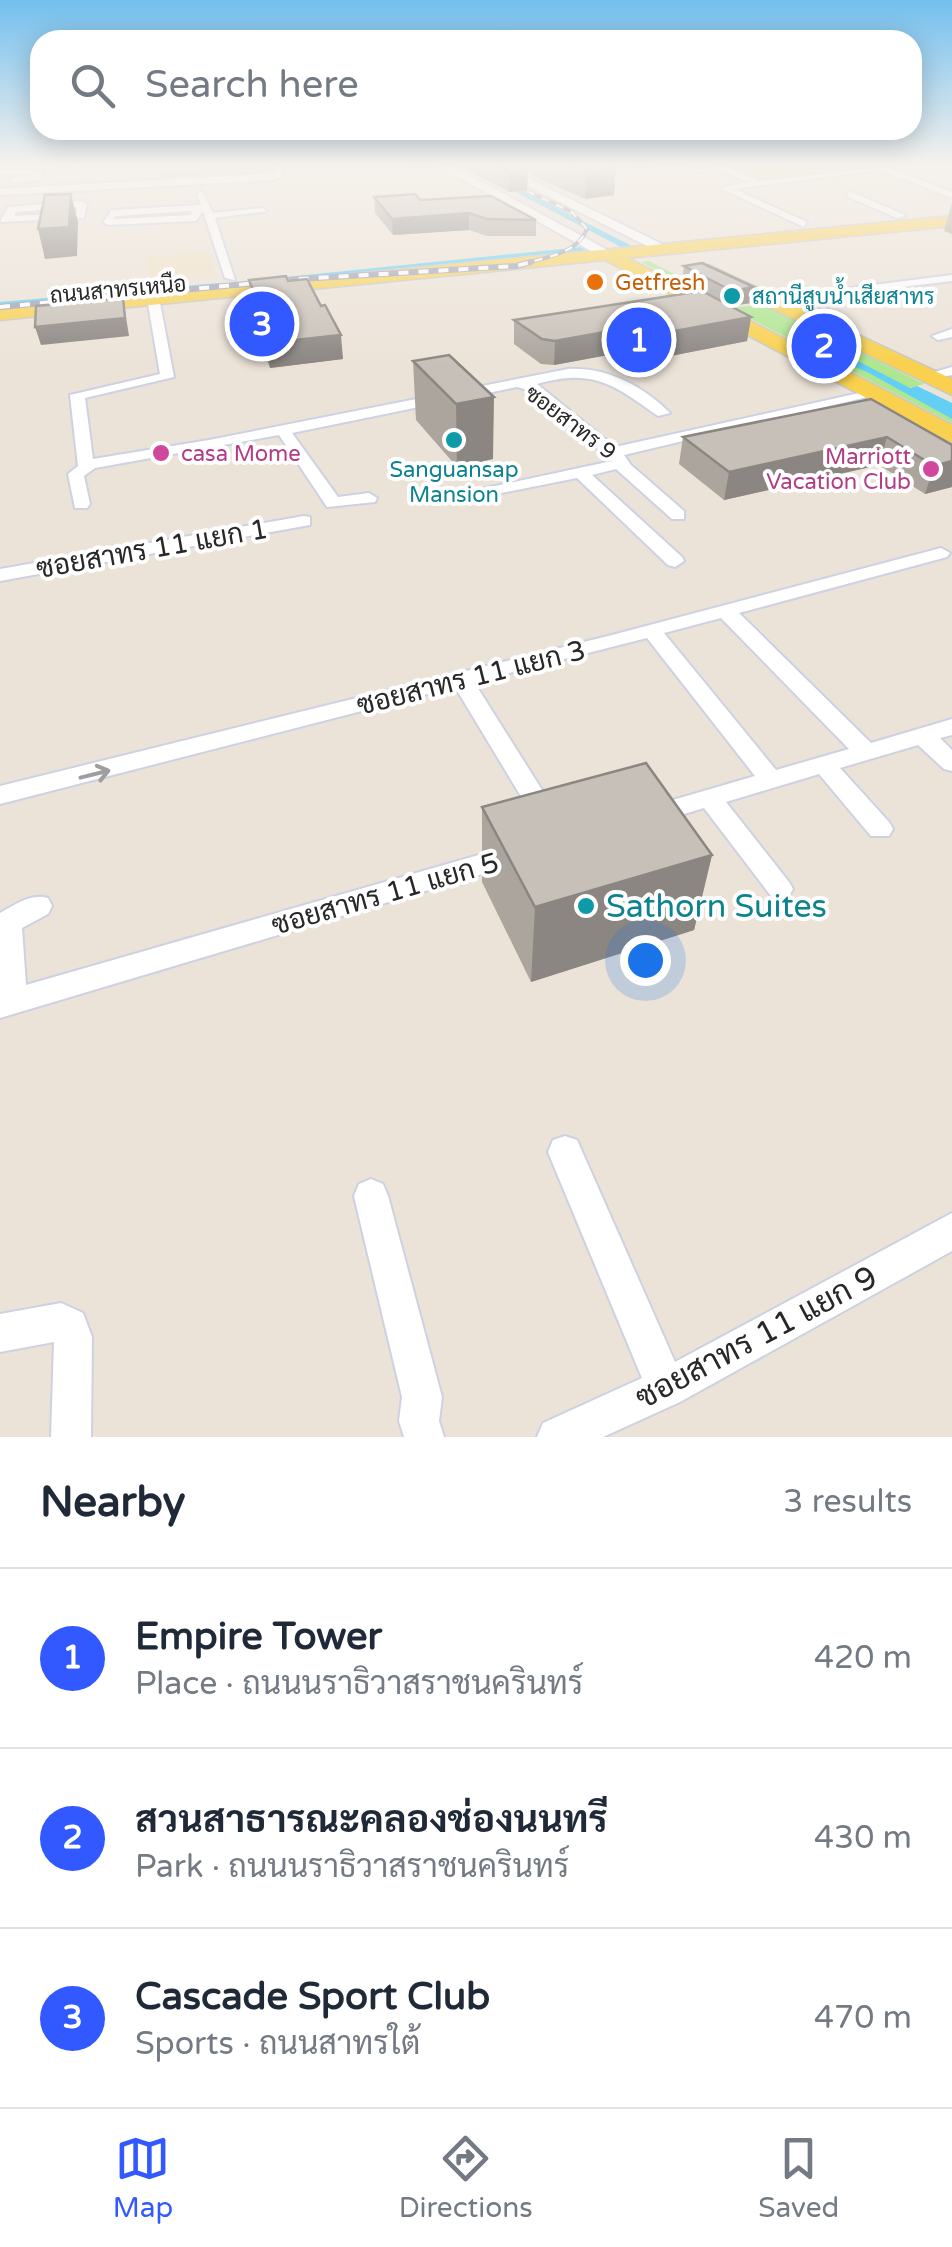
<!DOCTYPE html>
<html lang="en">
<head>
<meta charset="utf-8">
<style>
	:root { --surface:#fff; --page:#f2f2f3; --text:#1f2937; --muted:#747a83; --line:#e0e1e3; --accent:#3259ff }
	body { margin:0; font-family:"Varela Round",Sarabun,sans-serif; background:var(--page); color:var(--text) }
	.you { position:absolute; left:645px; top:960px; width:35px; height:35px; margin:-25px; border:8px solid #fff; border-radius:50%; background:#1a73e8; box-shadow:0 0 0 15px #1a73e833 }
	.badge { display:grid; place-items:center; width:65px; height:65px; border-radius:50%; background:var(--accent); color:#fff; font-size:32px; font-weight:700 }
	.pin { position:absolute; translate:-50% -50%; border:5px solid #fff; box-shadow:0 2px 10px #0006 }
	.list { margin:0; padding:0; list-style:none }
	h2 { display:flex; justify-content:space-between; align-items:center; height:130px; margin:0; padding:0 40px; font-size:42px }
	h2 small { font-size:32px; font-weight:400; color:var(--muted) }
	.list li { display:grid; grid-template-columns:65px 1fr auto; gap:30px; align-items:center; box-sizing:border-box; height:180px; padding:0 40px; border-top:2px solid var(--line) }
	.list b { display:block; font-size:38px; white-space:nowrap }
	.list p { margin:0; font-size:32px; white-space:nowrap; color:var(--muted) }
	.list em { font-size:32px; font-style:normal; color:var(--muted) }
	.icon { flex:none; width:55px; height:55px; fill:none; stroke:currentColor; stroke-width:2; stroke-linecap:round; stroke-linejoin:round }
	.map { position:relative; flex:none; width:952px; height:1437px; overflow:hidden }
	.search { position:absolute; background:var(--surface); box-shadow:0 5px 25px #0003; left:30px; right:30px; top:30px; height:110px; display:flex; align-items:center; gap:25px; box-sizing:border-box; padding:0 35px; border-radius:30px; color:var(--muted); font-size:38px }
	.sheet { height:670px; background:var(--surface) }
	nav { display:flex; justify-content:space-around; align-items:center; box-sizing:border-box; height:140px; border-top:2px solid var(--line); background:var(--surface); font-size:28px; color:var(--muted) }
	nav a { display:grid; justify-items:center; gap:5px }
	nav .on { color:var(--accent) }
	.map>svg:first-child { display:block }
	.education { fill:#efe1c6 }
	.green { fill:#aee790 }
	.cemetery { fill:#c2d7ae }
	.water { fill:#63cff6 }
	.lines { fill:none; stroke-linecap:round; stroke-linejoin:round }
	.canal { fill:#63cff6; fill-rule:evenodd }
	.minor-casing { stroke:#cdd1e2; stroke-width:4 }
	.secondary-casing { stroke:#cdd1e2; stroke-width:4 }
	.primary-casing { stroke:#c7c7c7; stroke-width:3 }
	.minor { fill:#fff; fill-rule:evenodd }
	.secondary { fill:#fff; fill-rule:evenodd }
	.primary { fill:#f9d14f; fill-rule:evenodd }
	.rail-far1-casing { stroke:#9b9fb4; stroke-width:4 }
	.rail-casing { stroke:#9b9fb4; stroke-width:6 }
	.rail-far1 { stroke:#fff; stroke-width:2.5; stroke-dasharray:8; stroke-linecap:butt }
	.rail { stroke:#fff; stroke-width:4; stroke-dasharray:10; stroke-linecap:butt }
	.wall { fill:#aba59e }
	.shaded-wall { fill:#8b8681 }
	.building { fill:#c7c0b8; stroke:#8b8681; stroke-width:2.5 }
	.oneway { stroke:#9e9e9e }
	.food-dot { fill:#e8710a; stroke:#fff; stroke-width:4 }
	.culture-dot { fill:#0f9aa8; stroke:#fff; stroke-width:4 }
	.hotel-dot { fill:#d1479c; stroke:#fff; stroke-width:4 }
	.labels { text-anchor:middle; stroke-width:8; stroke-linejoin:round; paint-order:stroke }
	.far-food-label { font-size:22px; fill:#c56008; stroke:#fff; text-anchor:start }
	.far-street-label { font-size:22px; fill:#282828; stroke:#fff }
	.far-culture-label { font-size:22px; fill:#0d838f; stroke:#fff; text-anchor:start }
	.far-hotel-label { font-size:22px; fill:#b23c85; stroke:#fff; text-anchor:start }
	.street-label { font-size:28px; fill:#282828; stroke:#fff }
	.near-culture-label { font-size:32px; fill:#0d838f; stroke:#fff; text-anchor:start }
	.near-street-label { font-size:32px; fill:#282828; stroke:#fff }
</style>
</head>
<body>
<div class="map">
<svg width="952" height="1437" viewBox="0 0 952 1437">
	<rect width="100%" height="100%" fill="#ece3d8"/>
	<path class="education" d="M209 252 216 275 150 281 146 257Z"/>
	<g class="green">
		<path d="M719 164H821L843 171 761 182Z"/>
		<path d="M649 261 737 307 765 305 924 384 901 390 952 419V423L641 262Z"/>
	</g>
	<path class="cemetery" d="M268 164 273 174 160 182V171Z"/>
	<path class="water" d="M815 350 848 351 854 359 910 388 917 386 952 403V419L869 373Z"/>
	<g class="lines">
		<g class="canal">
			<path d="M461 164H471L632 246 623 248Z"/>
			<path d="M591 246 595 251 242 285 236 282Z"/>
			<path d="M220 283 216 288 0 310V302Z"/>
		</g>
		<g class="minor-casing">
			<g id="minor">
				<path d="M270 164H278L284 176 273 180 0 195V189L276 173Z"/>
				<path d="M710 164H721L759 181 914 164 891 169 952 192V198L880 170 734 189 807 222 804 227 720 188 748 182 722 171 691 172 714 167Z"/>
				<path d="M937 164 952 165V171L938 166Z"/>
				<path d="M0 169 40 170 44 173 41 180 13 183 10 178 35 175H0Z"/>
				<path d="M202 191 213 213 262 208 267 211 215 218 235 280 225 278 203 211 196 221 108 225 103 222 112 210 201 205 197 194ZM192 211 191 215 114 219 116 216Z"/>
				<path d="M849 191 903 214 905 216 897 218 846 196Z"/>
				<path d="M82 201 87 204 84 218 0 222 8 207ZM77 207 76 213 15 216V212Z"/>
				<path d="M952 275V281L769 303 763 299Z"/>
				<path d="M153 294 159 298 174 377 85 398 93 459 209 440 568 369C607 367 643 386 670 413L658 416C613 384 593 368 537 384L615 447 873 390 880 394 624 455 631 465 684 511V519H672L616 469 592 475 682 557 684 561 675 567 668 565 577 478 481 497V489L612 461 528 390 517 387 292 433 338 497 369 493 377 498 375 502 327 507 279 435 95 468 84 476 90 504 87 508H75L68 474 78 466 70 395 160 374 147 298Z"/>
				<path d="M952 329V337L938 340 932 336Z"/>
				<path d="M952 367V375L927 380 920 376Z"/>
				<path d="M304 516 310 517V525L0 581V569Z"/>
				<path d="M941 548 950 553 947 557 739 613 871 743 952 719V735L940 738 952 750V771L944 769 918 745 840 768 889 822 893 829 889 836H871L819 774 726 802 789 882 793 889 789 896 780 900 771 896 704 808 651 824 642 821 639 815 642 809 755 776 647 638 474 682 559 817 555 823H537L455 687 0 804V786L612 635ZM721 618 849 749 776 770 664 633Z"/>
				<path d="M510 846 519 849 523 856 519 863 0 1018V913C15 905 31 893 48 898L52 906 48 914 22 928 26 985Z"/>
				<path d="M565 1136 577 1140 675 1362 952 1213V1251L680 1402 603 1437H537L543 1423 642 1378 548 1152 553 1140Z"/>
				<path d="M371 1179 383 1184 388 1196 442 1397 439 1421 444 1437H404L399 1421 402 1397 354 1196 359 1184Z"/>
				<path d="M61 1303 83 1313 92 1337 91 1437H51L54 1342 0 1352V1314Z"/>
			</g>
		</g>
		<g class="secondary-casing">
			<g id="secondary">
				<path d="M434 164H449L615 254 602 257Z"/>
				<path d="M484 164H499L670 248 657 251Z"/>
			</g>
		</g>
		<g class="primary-casing">
			<g id="primary">
				<path d="M952 216V226L628 258 952 425V443L605 260 0 320V308Z"/>
				<path d="M709 265 952 379V395L702 275V267Z"/>
			</g>
		</g>
		<use href="#minor" class="minor"/>
		<use href="#secondary" class="secondary"/>
		<use href="#primary" class="primary"/>
		<g class="rail-far1-casing">
			<path id="rail-far1" d="M469 164 572 212 587 229C577 254 546 257 523 264"/>
		</g>
		<g class="rail-casing">
			<path id="rail" d="M0 307 299 279 516 266 531 262"/>
		</g>
		<use href="#rail-far1" class="rail-far1"/>
		<use href="#rail" class="rail"/>
	</g>
	<g class="wall">
		<path d="M456 164H518L528 170 527 190 509 192Z"/>
		<path d="M531 164H607L614 195 585 199 531 175Z"/>
		<path d="M374 197 420 200 536 220V236H487L469 230 393 235 375 213Z"/>
		<path d="M952 202V234L944 231Z"/>
		<path d="M684 266 754 287 751 303 730 306 751 317 747 341 650 360 608 355 554 365 541 364 514 344V320L702 291 682 281Z"/>
		<path d="M249 280 343 359 270 368 258 336 255 312H257L253 302Z"/>
		<path d="M449 355 493 459 457 467 416 420 413 361Z"/>
		<path d="M871 399 952 445V487L925 494 879 465 724 500 679 464 683 437Z"/>
		<path d="M482 807 712 855 694 930 531 982 482 882Z"/>
	</g>
	<g class="shaded-wall">
		<path d="M410 164H433L432 167 411 169Z"/>
		<path d="M633 164H684L633 169Z"/>
		<path d="M616 168 614 195 585 199 587 171Z"/>
		<path d="M528 170 527 190 509 192V172Z"/>
		<path d="M71 194 78 222 77 256 45 259 38 229Z"/>
		<path d="M469 213V230L393 235 392 219Z"/>
		<path d="M754 287 751 303 730 306 732 291Z"/>
		<path d="M123 298 129 336 41 345 35 327Z"/>
		<path d="M751 317 747 341 650 360 653 335Z"/>
		<path d="M610 331 608 355 554 365 555 341Z"/>
		<path d="M341 335 343 359 270 368 267 343Z"/>
		<path d="M494 397 493 459 457 467 456 404Z"/>
		<path d="M887 437 879 465 724 500 729 472Z"/>
		<path d="M952 461V487L925 494 934 466Z"/>
		<path d="M712 855 694 930 531 982 535 907Z"/>
	</g>
	<g class="building">
		<path d="M493 164H516L528 170 509 172Z"/>
		<path d="M568 164H607L616 168 587 171Z"/>
		<path d="M71 194 69 227 38 229 45 195Z"/>
		<path d="M415 194 420 200 491 196 536 220 487 219 469 213 392 219 374 197Z"/>
		<path d="M702 263 754 287 732 291 684 266Z"/>
		<path d="M286 276 288 281 307 279 321 306 325 305 341 335 267 343 255 312H263L249 280Z"/>
		<path d="M702 291 751 317 653 335 610 331 555 341 542 339 514 320Z"/>
		<path d="M123 298 125 318 35 327 36 306Z"/>
		<path d="M449 355 494 397 456 404 413 361Z"/>
		<path d="M871 399 952 445V461L934 466 887 437 729 472 683 437Z"/>
		<path d="M646 763 712 855 535 907 482 807Z"/>
	</g>
	<defs><path id="oneway-shaft" d="M-6 0H5M1.5-3L5.5 0L1.5 3" fill="none" stroke-width="1.6" stroke-linecap="round" stroke-linejoin="round" transform="scale(2.5)"/></defs>
	<use class="oneway" href="#oneway-shaft" transform="translate(95 774) rotate(-14)"/>
	<linearGradient id="sky" x2="0" y2="1"><stop stop-color="#73bfee"/><stop offset="0.45" stop-color="#f6f2ed"/><stop offset="1" stop-color="#f6f2ed" stop-opacity="0"/></linearGradient>
	<rect width="952" height="365" fill="url(#sky)"/>
	<circle class="food-dot" cx="595" cy="282" r="10"/>
	<g class="culture-dot">
		<circle cx="732" cy="296" r="10"/>
		<circle cx="454" cy="440" r="10"/>
		<circle cx="586" cy="906" r="10"/>
	</g>
	<g class="hotel-dot">
		<circle cx="161" cy="453" r="10"/>
		<circle cx="931" cy="469" r="10"/>
	</g>
	<g class="labels">
		<g class="far-food-label">
			<text x="615" y="290">Getfresh</text>
		</g>
		<g class="far-street-label">
			<text transform="translate(118 289) rotate(-5)" y="8">ถนนสาทรเหนือ</text>
			<text transform="translate(571 422) rotate(37)" y="8">ซอยสาทร 9</text>
		</g>
		<g class="far-culture-label">
			<text x="752" y="304">สถานีสูบน้ำเสียสาทร</text>
			<text x="454" y="477" text-anchor="middle">Sanguansap<tspan x="454" dy="25">Mansion</tspan></text>
		</g>
		<g class="far-hotel-label">
			<text x="181" y="461">casa Mome</text>
			<text x="911" y="464" text-anchor="end">Marriott<tspan x="911" dy="25">Vacation Club</tspan></text>
		</g>
		<g class="street-label">
			<text transform="translate(152 548) rotate(-10)" y="10">ซอยสาทร 11 แยก 1</text>
			<text transform="translate(471 677) rotate(-14)" y="10">ซอยสาทร 11 แยก 3</text>
			<text transform="translate(385 893) rotate(-16)" y="10">ซอยสาทร 11 แยก 5</text>
		</g>
		<g class="near-culture-label">
			<text x="606" y="917">Sathorn Suites</text>
		</g>
		<g class="near-street-label">
			<text transform="translate(756 1337) rotate(-28)" y="11">ซอยสาทร 11 แยก 9</text>
		</g>
	</g>
</svg>
<div class="you"></div>
<div class="pin badge" style="left:639px;top:340px">1</div>
<div class="pin badge" style="left:824px;top:346px">2</div>
<div class="pin badge" style="left:262px;top:324px">3</div>
<div class="search"><svg class="icon" aria-label="search" viewBox="0 0 24 24"><circle cx="10" cy="10" r="6"/><path d="M15 15l6 6"/></svg>Search here</div>
</div>
<section class="sheet">
<h2>Nearby<small>3 results</small></h2>
<ul class="list">
<li><span class="badge">1</span><div><b>Empire Tower</b><p>Place · ถนนนราธิวาสราชนครินทร์</p></div><em>420 m</em></li>
<li><span class="badge">2</span><div><b>สวนสาธารณะคลองช่องนนทรี</b><p>Park · ถนนนราธิวาสราชนครินทร์</p></div><em>430 m</em></li>
<li><span class="badge">3</span><div><b>Cascade Sport Club</b><p>Sports · ถนนสาทรใต้</p></div><em>470 m</em></li>
</ul>
</section>
<nav>
<a class="on"><svg class="icon" aria-label="map" viewBox="0 0 24 24"><path d="M3 6l6-2 6 2 6-2v14l-6 2-6-2-6 2zM9 4v14M15 6v14"/></svg>Map</a>
<a><svg class="icon" aria-label="directions" viewBox="0 0 24 24"><path d="M12 3l9 9-9 9-9-9zM9 14v-3h6M13 9l2 2-2 2"/></svg>Directions</a>
<a><svg class="icon" aria-label="saved" viewBox="0 0 24 24"><path d="M7 4h10v16l-5-4-5 4z"/></svg>Saved</a>
</nav>
</body>
</html>
